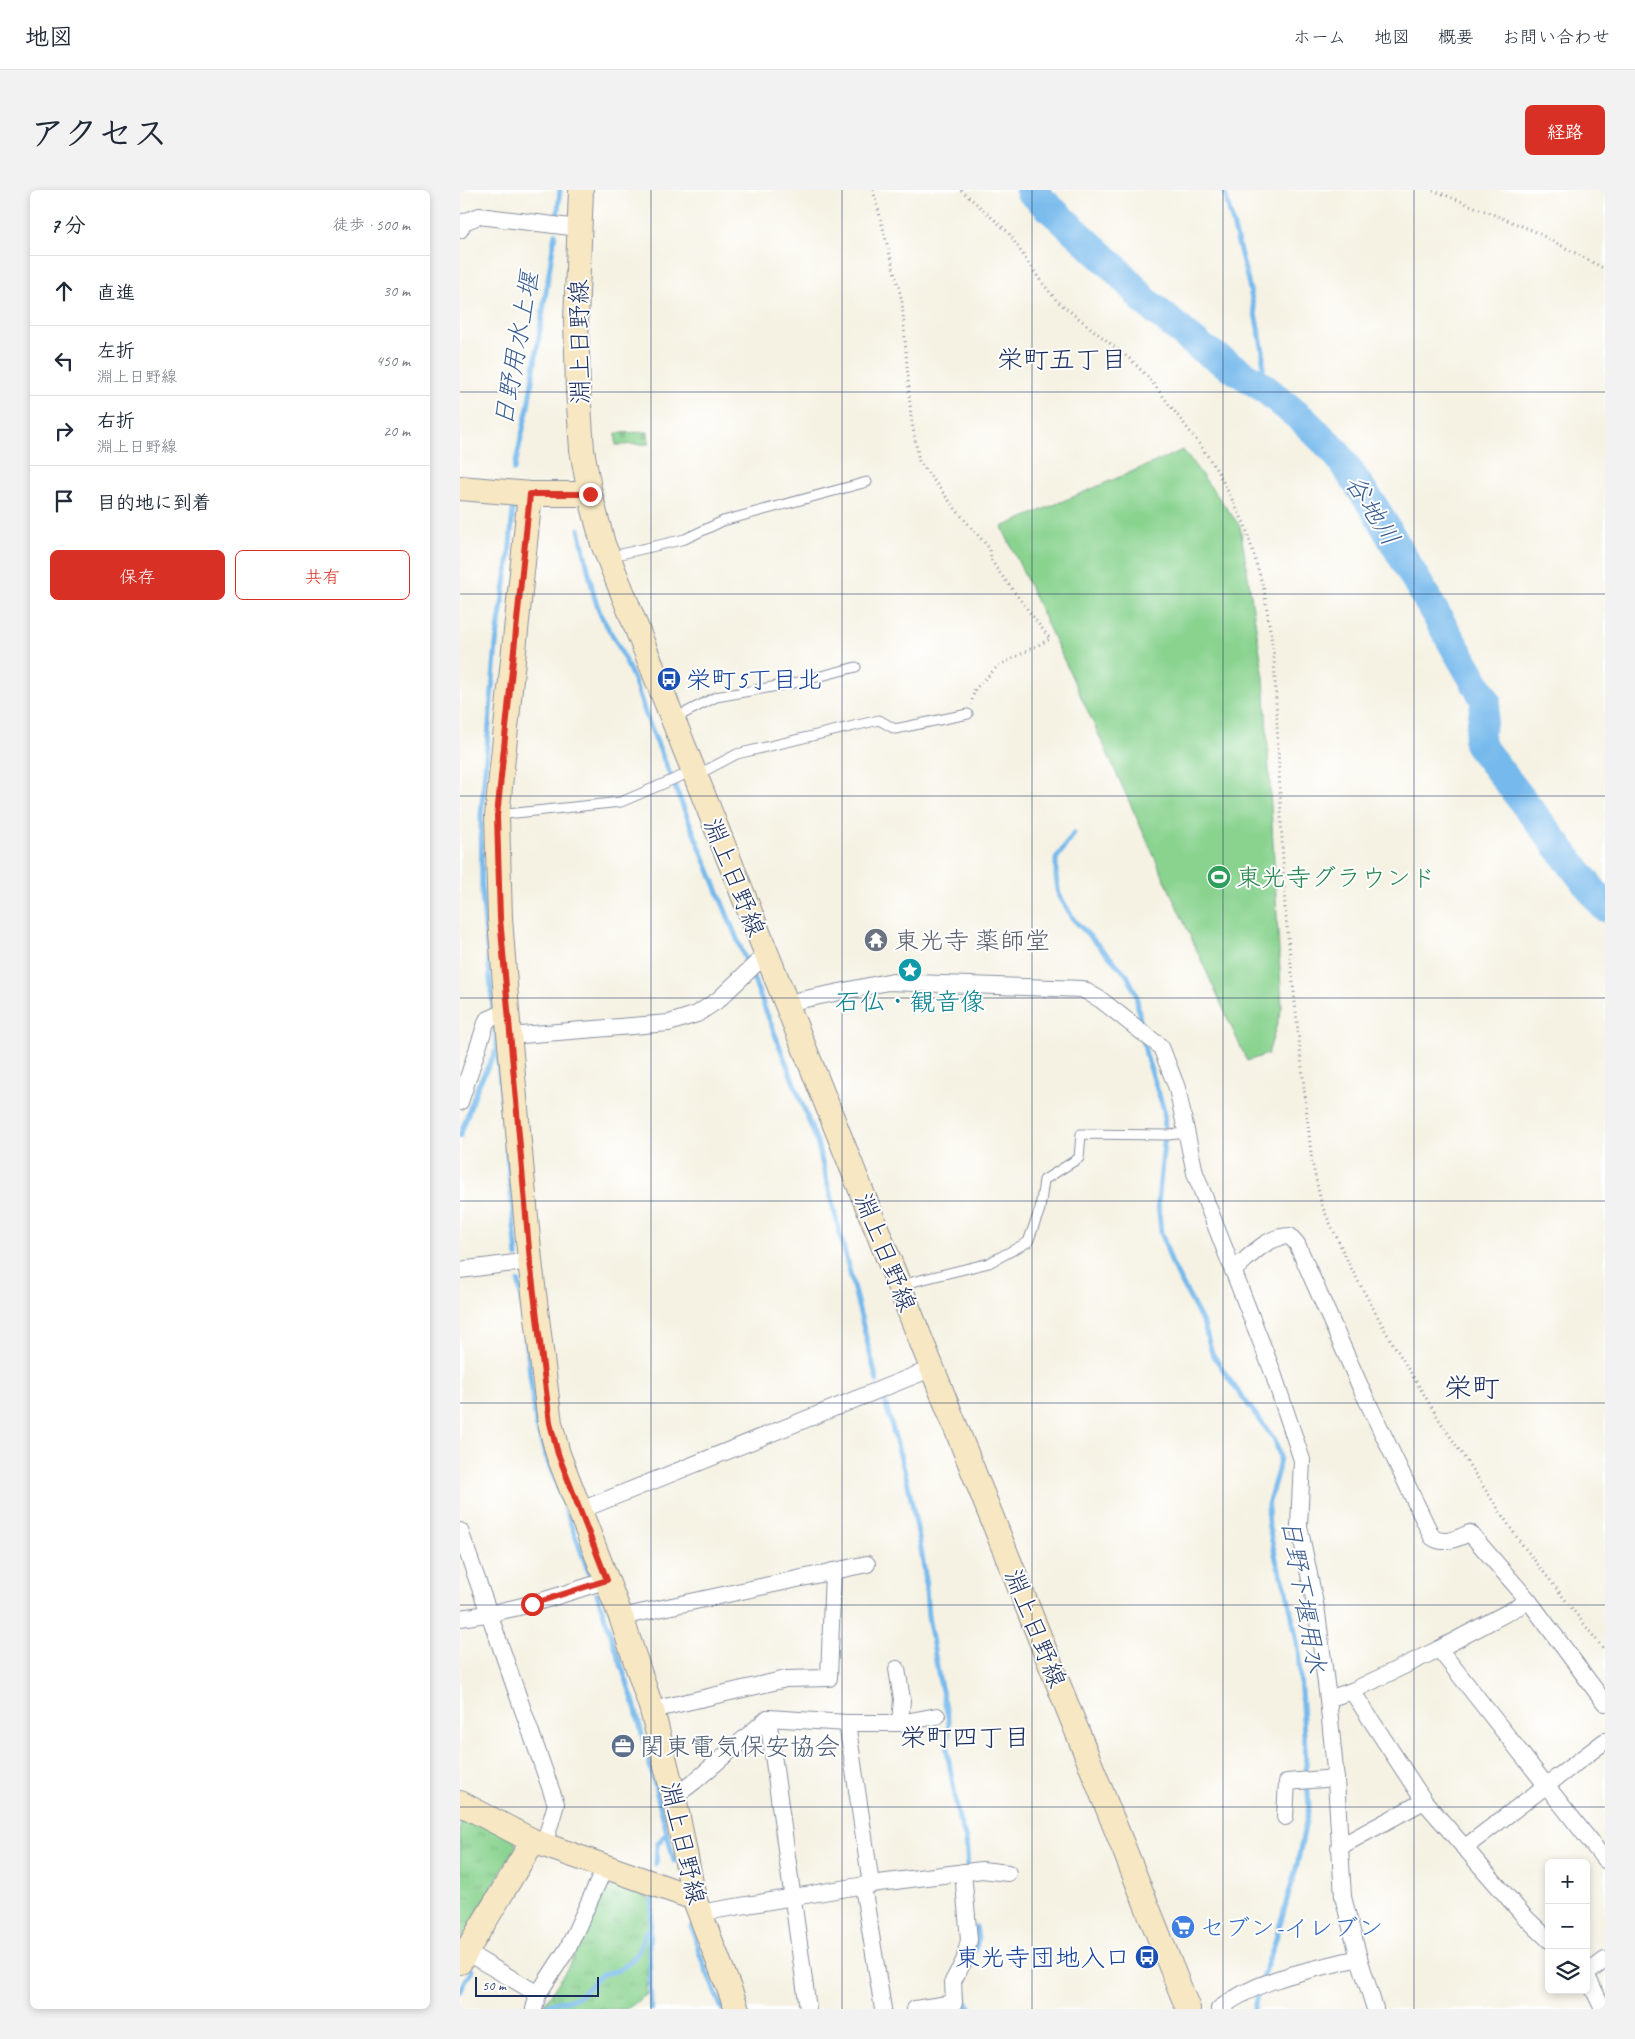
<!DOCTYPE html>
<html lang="ja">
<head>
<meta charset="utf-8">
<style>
	:root { --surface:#fff; --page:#f2f2f3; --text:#1f2937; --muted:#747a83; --line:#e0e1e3; --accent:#d93025 }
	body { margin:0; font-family:Caveat,"Klee One",sans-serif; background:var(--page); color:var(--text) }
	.controls { position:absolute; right:15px; bottom:15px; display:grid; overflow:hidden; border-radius:8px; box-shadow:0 2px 8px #0003 }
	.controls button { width:45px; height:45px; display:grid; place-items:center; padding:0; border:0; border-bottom:1px solid var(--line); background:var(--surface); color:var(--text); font:25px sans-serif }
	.scale { position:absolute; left:15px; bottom:12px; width:124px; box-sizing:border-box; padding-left:5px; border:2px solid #1b2f5e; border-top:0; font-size:14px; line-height:18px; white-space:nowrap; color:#1b2f5e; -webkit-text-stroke:4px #fff; paint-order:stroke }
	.stop { position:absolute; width:15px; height:15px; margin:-11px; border:4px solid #d93025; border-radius:50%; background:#fff }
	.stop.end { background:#d93025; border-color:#fff; box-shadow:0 1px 5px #0008 }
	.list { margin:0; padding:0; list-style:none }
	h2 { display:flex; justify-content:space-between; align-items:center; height:65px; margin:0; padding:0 20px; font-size:21px }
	h2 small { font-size:16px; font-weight:400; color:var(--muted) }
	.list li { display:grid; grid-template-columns:32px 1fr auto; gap:15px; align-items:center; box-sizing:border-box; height:70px; padding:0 20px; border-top:1px solid var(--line) }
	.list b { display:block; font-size:19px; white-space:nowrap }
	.list p { margin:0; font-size:16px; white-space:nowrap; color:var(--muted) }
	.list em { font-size:16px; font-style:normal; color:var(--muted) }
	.actions { display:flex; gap:10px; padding:15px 20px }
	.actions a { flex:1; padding:11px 0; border:1px solid var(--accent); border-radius:8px; text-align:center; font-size:18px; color:var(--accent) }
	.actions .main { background:var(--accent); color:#fff }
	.icon { flex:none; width:28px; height:28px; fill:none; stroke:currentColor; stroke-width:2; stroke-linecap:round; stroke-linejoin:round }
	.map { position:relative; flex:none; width:1145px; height:1819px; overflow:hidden; border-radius:8px }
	header { display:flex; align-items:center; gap:30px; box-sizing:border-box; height:70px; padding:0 25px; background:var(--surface); border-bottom:1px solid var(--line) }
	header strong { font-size:24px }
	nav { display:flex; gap:28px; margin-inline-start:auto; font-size:18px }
	.intro { display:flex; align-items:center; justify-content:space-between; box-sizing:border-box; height:120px; padding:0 30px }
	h1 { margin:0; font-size:35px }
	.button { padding:12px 22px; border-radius:8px; background:var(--accent); color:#fff; font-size:18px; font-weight:700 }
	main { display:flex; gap:30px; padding:0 30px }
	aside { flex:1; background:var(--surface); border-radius:8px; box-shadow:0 2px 8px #0003 }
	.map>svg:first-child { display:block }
	.grass { fill:#89d38f; stroke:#528176 }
	.cemetery { fill:url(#cemetery-stones); stroke:#528176 }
	.park { fill:url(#park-tufts); stroke:#528176 }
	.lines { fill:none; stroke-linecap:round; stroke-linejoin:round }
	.stream { stroke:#76b9ec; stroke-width:5 }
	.river { stroke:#76b9ec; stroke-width:30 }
	.lane-casing { stroke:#8890a0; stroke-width:11 }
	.street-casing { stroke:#8890a0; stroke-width:18 }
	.secondary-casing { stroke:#8890a0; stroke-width:26 }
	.path { stroke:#8890a0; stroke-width:3; stroke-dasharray:1 4; stroke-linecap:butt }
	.lane { stroke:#fff; stroke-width:9 }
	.street { stroke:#fff; stroke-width:16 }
	.secondary { stroke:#f7e8c3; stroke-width:24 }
	.route { stroke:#d93025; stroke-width:6 }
	.grid { fill:none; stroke:#1b2f5e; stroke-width:1; stroke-opacity:0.55 }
	.labels { text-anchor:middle; stroke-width:4; stroke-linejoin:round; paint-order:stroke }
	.street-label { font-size:25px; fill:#1b2f5e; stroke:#fff }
	.transit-label { font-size:25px; fill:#164399; stroke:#fff; text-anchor:start }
	.leisure-label { font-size:25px; fill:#27864d; stroke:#fff; text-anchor:start }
	.worship-label { font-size:25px; fill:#5b616d; stroke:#fff; text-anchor:start }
	.culture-label { font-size:25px; fill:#0d838f; stroke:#fff }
	.service-label { font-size:25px; fill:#4e5e75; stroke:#fff; text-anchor:start }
	.shop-label { font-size:25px; fill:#366cbe; stroke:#fff; text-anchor:start }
	.water-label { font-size:26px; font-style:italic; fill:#3b5f90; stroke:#fff }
	.neighbourhood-label { font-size:26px; fill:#1b2f5e; stroke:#fff }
	.quarter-label { font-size:28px; fill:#1b2f5e; stroke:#fff }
</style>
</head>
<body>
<header>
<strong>地図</strong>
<nav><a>ホーム</a><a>地図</a><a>概要</a><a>お問い合わせ</a></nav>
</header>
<div class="intro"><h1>アクセス</h1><a class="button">経路</a></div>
<main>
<aside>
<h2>7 分<small>徒歩 · 500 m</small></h2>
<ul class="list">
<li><svg class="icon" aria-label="ahead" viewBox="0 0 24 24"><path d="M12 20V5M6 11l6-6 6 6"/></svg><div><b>直進</b></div><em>30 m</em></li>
<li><svg class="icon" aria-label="left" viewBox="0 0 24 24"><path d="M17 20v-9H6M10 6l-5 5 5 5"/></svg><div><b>左折</b><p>淵上日野線</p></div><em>450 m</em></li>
<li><svg class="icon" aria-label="right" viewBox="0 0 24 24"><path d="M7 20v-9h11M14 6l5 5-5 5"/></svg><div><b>右折</b><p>淵上日野線</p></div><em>20 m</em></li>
<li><svg class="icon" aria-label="arrive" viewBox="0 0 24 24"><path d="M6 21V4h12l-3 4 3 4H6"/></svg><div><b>目的地に到着</b></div></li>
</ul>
<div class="actions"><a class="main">保存</a><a>共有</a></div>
</aside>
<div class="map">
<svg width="1145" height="1819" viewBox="0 0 1145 1819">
	<defs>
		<pattern id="cemetery-stones" width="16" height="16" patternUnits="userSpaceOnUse" patternTransform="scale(1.25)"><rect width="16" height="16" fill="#89d38f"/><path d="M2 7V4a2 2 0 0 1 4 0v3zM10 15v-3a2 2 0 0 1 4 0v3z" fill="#76b57e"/></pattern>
		<pattern id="park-tufts" width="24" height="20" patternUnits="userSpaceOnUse" patternTransform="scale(1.25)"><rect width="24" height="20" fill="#89d38f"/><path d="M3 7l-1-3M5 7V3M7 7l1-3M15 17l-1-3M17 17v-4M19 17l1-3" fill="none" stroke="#76b57e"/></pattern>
	</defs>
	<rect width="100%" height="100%" fill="#fff"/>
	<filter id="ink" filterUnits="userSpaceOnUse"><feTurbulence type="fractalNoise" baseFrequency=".02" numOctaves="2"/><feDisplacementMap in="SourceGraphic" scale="10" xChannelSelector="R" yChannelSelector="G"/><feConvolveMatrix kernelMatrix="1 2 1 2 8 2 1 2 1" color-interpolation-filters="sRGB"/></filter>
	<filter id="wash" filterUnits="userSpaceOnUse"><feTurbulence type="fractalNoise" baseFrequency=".0096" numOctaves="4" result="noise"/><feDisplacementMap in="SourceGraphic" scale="20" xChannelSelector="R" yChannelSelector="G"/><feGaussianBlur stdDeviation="1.12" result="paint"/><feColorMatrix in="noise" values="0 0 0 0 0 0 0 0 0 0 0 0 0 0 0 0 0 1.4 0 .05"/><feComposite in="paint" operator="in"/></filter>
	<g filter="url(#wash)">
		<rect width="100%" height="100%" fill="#f5f2e3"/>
		<path class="grass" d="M723 260 780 336 804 488 822 817 808 864 787 871 644 556 542 337Z"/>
		<path class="cemetery" d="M188 242 189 254 156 255V243Z"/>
		<g class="park">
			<path d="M0 1621 54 1649 56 1656 0 1751Z"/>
			<path d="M157 1695 191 1709 186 1805 167 1819H94L84 1815C105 1782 135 1739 143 1700Z"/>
		</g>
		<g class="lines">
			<g class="stream">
				<path d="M764 0 788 91 803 161V197"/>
				<path d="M97 31 100 0"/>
				<path d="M54 280 68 217 95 44"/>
				<path d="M53 319 49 367 36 454 21 625 22 704 57 1066"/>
				<path d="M119 339 134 406 141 426 158 455 174 490 187 528 286 771"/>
				<path d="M614 643 596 669V687L599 705 614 730 667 785 676 804 681 836"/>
				<path d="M293 788 357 952 417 1191"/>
				<path d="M683 849 686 865 704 920 705 943 698 1013 701 1042 712 1074 744 1135 752 1163 771 1192 815 1250 820 1267 818 1280 808 1315 809 1338 817 1373 827 1401 838 1457 849 1617 837 1675 813 1759 800 1792"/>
				<path d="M0 946 18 896 36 861"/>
				<path d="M59 1092 76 1234 85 1264 130 1386"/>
				<path d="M423 1204 448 1294 460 1353 465 1385 468 1426 479 1488 489 1531 487 1560 499 1629 506 1649 508 1678"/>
				<path d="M137 1404 174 1513 214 1671"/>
				<path d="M196 1674 197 1655 207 1642"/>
				<path d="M232 1737 240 1765 262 1819"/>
				<path d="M515 1760 518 1750 516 1737"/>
				<path d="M504 1787 502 1790 506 1819"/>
				<path d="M0 1801 12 1780"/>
				<path d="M505 1811 511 1819"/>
				<path d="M83 1819C91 1809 104 1813 115 1808 127 1803 131 1792 141 1785 145 1782 151 1783 156 1781 174 1773 180 1761 185 1743L190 1739"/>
				<path d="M191 1819 189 1754 193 1704"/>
				<path d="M794 1819 798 1800"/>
			</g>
			<path class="river" d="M570 0 655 78 685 111 740 157 803 197 843 230 875 261 915 319 1026 511 1018 553 1145 717"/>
		</g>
	</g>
	<g filter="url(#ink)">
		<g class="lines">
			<g class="lane-casing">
				<g id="lane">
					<path d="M148 367 225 349 263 331 407 292"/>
					<path d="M215 528 256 507 334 493 396 477"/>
					<path d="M237 585 277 564 419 530 435 539 508 524"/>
					<path d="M38 625 161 612 233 581"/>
					<path d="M440 1095 529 1073 568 1052 580 1019 584 990 619 968 621 944 708 945 727 943"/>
				</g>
			</g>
			<g class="street-casing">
				<g id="street">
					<path d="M0 40 4 32 19 26 119 38"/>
					<path d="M326 813 428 792 622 799 641 810 701 857 717 898 735 983 812 1180 842 1270 839 1336 857 1423 868 1509 892 1501 964 1611 1064 1726 1089 1750"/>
					<path d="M49 846 209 833 237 824 258 810 306 764"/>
					<path d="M0 912 27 830 47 821"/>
					<path d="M0 1080 70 1071"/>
					<path d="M773 1081C789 1067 807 1046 830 1046L837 1054 900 1196 972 1347C984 1356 997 1348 1010 1343L1069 1411 1145 1513"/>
					<path d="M121 1320 473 1178"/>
					<path d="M0 1341 96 1614 84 1655"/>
					<path d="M161 1427 407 1374"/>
					<path d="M0 1428C51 1422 99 1406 147 1390"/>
					<path d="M979 1459 1069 1411"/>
					<path d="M437 1479 442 1509 440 1533"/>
					<path d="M892 1501 979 1459 1145 1670"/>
					<path d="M868 1509 876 1590 883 1707 899 1768 915 1819"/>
					<path d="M192 1520 326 1489 369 1488 373 1381"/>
					<path d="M308 1528 348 1819"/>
					<path d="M387 1533 411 1694"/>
					<path d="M214 1607 235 1591 308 1528 387 1533H440L477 1526"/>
					<path d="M825 1627 827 1592 876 1588"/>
					<path d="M879 1657 964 1611"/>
					<path d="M1004 1658 1145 1551"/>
					<path d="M403 1696 423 1819"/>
					<path d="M239 1723 411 1694 522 1680 548 1683"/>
					<path d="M6 1762 78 1804"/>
					<path d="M1126 1784 1143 1819"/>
					<path d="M1126 1784 1145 1770"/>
					<path d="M74 1819 78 1804 108 1758 145 1677"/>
					<path d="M455 1819 494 1813 493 1791 504 1771 509 1750 503 1682"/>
					<path d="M759 1819C799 1788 850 1780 899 1768"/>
				</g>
			</g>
			<g class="secondary-casing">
				<g id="secondary">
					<path d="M121 0 116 130 118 200 122 260 130 304 143 354 728 1819"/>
					<path d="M0 298 70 304H130"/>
					<path d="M70 304 37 626 40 728 47 821 70 1071 90 1233 98 1264 161 1427 192 1520 214 1607 234 1708 277 1819"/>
					<path d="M0 1613 73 1651 234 1708"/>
					<path d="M0 1772 73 1651"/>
				</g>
			</g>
			<g class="path">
				<path d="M413 0 442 111 451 227 459 271 497 321 530 359 531 369 536 378 590 449 538 476 515 499 511 514"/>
				<path d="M501 0 548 42 580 90 597 111 671 170 689 188 741 256 758 282 785 335 804 400 814 466 825 718 852 972 862 1016 890 1076 926 1142 980 1231 1058 1349 1145 1461"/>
				<path d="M973 0 1074 41 1145 79"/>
			</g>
			<use href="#lane" class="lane"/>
			<use href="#street" class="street"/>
			<use href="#secondary" class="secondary"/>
		</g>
	</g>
	<g class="lines" filter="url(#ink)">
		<path class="route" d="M72 1414 147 1390 98 1264 90 1233 70 1071 40 728 37 626 70 304H130"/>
	</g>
	<path class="grid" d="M191 0V1819M382 0V1819M572 0V1819M763 0V1819M954 0V1819M0 202H1145M0 404H1145M0 606H1145M0 808H1145M0 1011H1145M0 1213H1145M0 1415H1145M0 1617H1145"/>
	<defs>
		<g id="bus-disc" transform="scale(1.25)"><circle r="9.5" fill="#1a4fb4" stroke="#fff"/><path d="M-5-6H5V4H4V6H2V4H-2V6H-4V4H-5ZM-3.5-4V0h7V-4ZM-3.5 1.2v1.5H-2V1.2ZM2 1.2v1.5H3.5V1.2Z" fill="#fff"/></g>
		<g id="stadium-disc" transform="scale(1.25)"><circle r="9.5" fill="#2e9e5b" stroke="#fff"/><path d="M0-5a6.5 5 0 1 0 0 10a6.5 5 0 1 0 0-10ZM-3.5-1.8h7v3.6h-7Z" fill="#fff"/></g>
		<g id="temple-disc" transform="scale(1.25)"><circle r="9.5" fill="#6b7280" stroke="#fff"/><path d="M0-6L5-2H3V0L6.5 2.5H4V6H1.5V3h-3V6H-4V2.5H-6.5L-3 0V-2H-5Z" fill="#fff"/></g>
		<g id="sight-disc" transform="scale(1.25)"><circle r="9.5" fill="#0f9aa8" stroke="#fff"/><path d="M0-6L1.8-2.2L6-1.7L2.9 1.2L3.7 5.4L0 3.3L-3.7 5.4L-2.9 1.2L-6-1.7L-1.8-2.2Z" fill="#fff"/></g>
		<g id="office-disc" transform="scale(1.25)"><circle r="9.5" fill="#5c6f8a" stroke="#fff"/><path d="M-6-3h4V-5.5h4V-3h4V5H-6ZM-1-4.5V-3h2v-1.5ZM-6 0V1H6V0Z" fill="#fff"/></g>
		<g id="supermarket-disc" transform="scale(1.25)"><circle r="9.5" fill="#3f7fe0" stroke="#fff"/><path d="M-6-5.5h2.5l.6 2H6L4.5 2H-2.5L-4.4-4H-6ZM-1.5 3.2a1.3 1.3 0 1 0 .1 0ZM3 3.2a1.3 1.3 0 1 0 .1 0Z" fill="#fff"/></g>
	</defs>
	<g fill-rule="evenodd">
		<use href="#bus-disc" x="209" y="489"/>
		<use href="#stadium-disc" x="759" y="687"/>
		<use href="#temple-disc" x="416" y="750"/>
		<use href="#sight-disc" x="450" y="780"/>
		<use href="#office-disc" x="163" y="1556"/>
		<use href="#supermarket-disc" x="723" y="1737"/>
		<use href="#bus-disc" x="687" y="1767"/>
	</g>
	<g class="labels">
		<g class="street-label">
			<text transform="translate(119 152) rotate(-91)" y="9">淵上日野線</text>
			<text transform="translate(275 687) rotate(68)" y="9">淵上日野線</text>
			<text transform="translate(426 1062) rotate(68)" y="9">淵上日野線</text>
			<text transform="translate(576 1438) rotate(68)" y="9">淵上日野線</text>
			<text transform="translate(224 1653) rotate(77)" y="9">淵上日野線</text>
		</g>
		<g class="transit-label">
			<text x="226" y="498">栄町5丁目北</text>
			<text x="670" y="1776" text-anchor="end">東光寺団地入口</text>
		</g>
		<g class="leisure-label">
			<text x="776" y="696">東光寺グラウンド</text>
		</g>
		<g class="worship-label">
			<text x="434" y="759">東光寺 薬師堂</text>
		</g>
		<g class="culture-label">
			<text x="450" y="820">石仏・観音像</text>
		</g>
		<g class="service-label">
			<text x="180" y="1565">関東電気保安協会</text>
		</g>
		<g class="shop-label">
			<text x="740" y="1746">セブン-イレブン</text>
		</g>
		<g class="water-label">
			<text transform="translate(56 159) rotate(-80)" y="9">日野用水上堰</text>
			<text transform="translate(913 320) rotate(58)" y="9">谷地川</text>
			<text transform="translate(844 1406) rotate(80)" y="9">日野下堰用水</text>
		</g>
		<g class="neighbourhood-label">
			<text x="602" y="178">栄町五丁目</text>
			<text x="505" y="1556">栄町四丁目</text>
		</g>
		<g class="quarter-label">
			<text x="1012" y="1207">栄町</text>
		</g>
	</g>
</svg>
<div class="controls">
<button>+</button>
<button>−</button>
<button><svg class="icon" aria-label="layers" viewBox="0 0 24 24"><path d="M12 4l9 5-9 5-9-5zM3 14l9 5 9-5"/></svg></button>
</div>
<div class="scale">50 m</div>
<div class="stop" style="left:72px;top:1414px"></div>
<div class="stop end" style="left:130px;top:304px"></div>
</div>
</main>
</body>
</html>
